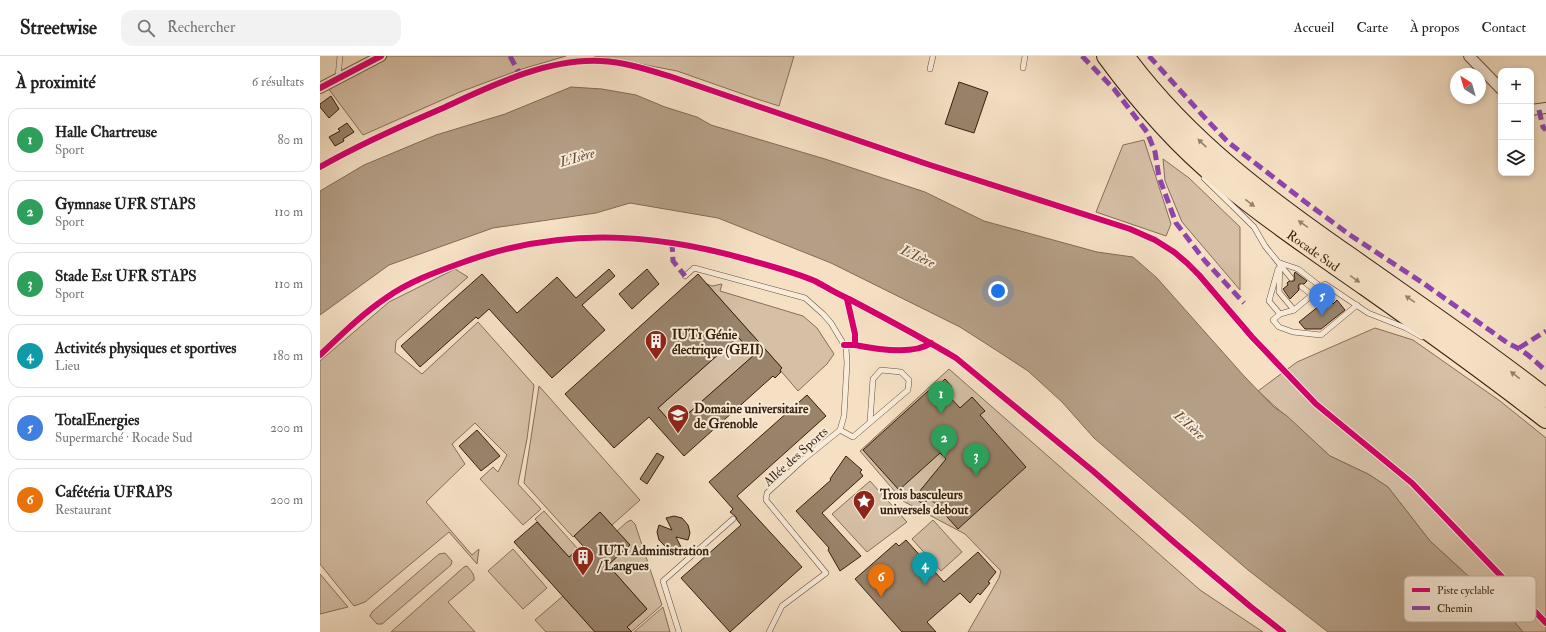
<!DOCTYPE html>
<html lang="fr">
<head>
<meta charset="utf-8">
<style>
	:root { --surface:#fff; --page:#f2f2f2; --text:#222; --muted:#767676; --line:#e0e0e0; --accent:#8f2418 }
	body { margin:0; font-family:"IM FELL Double Pica",serif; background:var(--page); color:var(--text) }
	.controls { position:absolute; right:12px; top:12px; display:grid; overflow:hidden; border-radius:8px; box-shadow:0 2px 6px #0003 }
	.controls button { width:36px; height:36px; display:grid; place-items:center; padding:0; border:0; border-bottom:1px solid var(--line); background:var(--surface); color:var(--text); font:20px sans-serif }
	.compass { position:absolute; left:1130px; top:12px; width:36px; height:36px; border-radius:50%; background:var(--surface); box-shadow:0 2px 6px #0003; rotate:323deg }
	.you { position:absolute; left:678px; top:235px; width:14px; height:14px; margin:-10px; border:3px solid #fff; border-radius:50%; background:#1a73e8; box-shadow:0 0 0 6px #1a73e833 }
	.badge { display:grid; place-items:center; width:26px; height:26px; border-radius:50%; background:var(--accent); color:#fff; font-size:13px; font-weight:700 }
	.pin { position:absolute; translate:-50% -33px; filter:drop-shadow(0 1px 2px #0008) }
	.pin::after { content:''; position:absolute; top:21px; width:14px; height:12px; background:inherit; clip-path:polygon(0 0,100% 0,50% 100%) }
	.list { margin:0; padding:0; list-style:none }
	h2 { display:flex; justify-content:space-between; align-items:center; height:52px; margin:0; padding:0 16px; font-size:17px }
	h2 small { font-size:13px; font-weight:400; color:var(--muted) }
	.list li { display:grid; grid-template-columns:26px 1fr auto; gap:12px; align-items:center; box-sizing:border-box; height:64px; margin:0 8px 8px; padding:0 8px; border:1px solid var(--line); border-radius:12px }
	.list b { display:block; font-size:15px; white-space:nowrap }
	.list p { margin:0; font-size:13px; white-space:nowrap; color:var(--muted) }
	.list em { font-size:13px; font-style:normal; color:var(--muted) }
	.icon { flex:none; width:22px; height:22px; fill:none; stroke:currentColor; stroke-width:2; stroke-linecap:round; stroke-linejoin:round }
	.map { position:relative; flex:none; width:1226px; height:576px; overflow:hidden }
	header { display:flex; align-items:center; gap:24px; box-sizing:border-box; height:56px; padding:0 20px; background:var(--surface); border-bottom:1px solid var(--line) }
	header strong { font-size:19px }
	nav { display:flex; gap:22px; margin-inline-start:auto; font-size:14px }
	.search { width:280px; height:36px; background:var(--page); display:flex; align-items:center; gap:10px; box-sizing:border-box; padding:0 14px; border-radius:12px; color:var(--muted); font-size:15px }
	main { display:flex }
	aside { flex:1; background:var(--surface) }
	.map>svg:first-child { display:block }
	.green { fill:#d5bfa5; stroke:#866f58 }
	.water { fill:#b49e85; stroke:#826b54 }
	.building { fill:#99836b; stroke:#361f0b; fill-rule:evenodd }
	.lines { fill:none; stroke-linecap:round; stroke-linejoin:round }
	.lane-casing { stroke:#664f39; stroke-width:6 }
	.street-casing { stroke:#664f39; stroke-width:12 }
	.highway-casing { stroke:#361f0b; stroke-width:20 }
	.lane { stroke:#f8ebd9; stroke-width:5 }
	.street { stroke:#f8ebd9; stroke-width:10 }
	.highway { stroke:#f5e0c4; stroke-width:18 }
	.quiet { stroke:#8e44ad; stroke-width:5; stroke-dasharray:10 5; stroke-linecap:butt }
	.cycleway-casing { stroke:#f8ebd9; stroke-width:8 }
	.cycleway { stroke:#d6006c; stroke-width:6 }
	.oneway { fill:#968068 }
	.labels { text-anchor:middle; stroke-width:4; stroke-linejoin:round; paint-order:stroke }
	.street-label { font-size:13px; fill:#361f0b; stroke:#f8ebd9 }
	.poi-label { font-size:13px; font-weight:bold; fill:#361f0b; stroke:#f8ebd9; text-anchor:start }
	.water-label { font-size:14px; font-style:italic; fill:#624b36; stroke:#f8ebd9 }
	.key { fill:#f8ebd9; stroke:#beae9b; stroke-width:1 }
	.key-label { font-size:11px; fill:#361f0b }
</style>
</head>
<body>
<header>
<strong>Streetwise</strong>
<div class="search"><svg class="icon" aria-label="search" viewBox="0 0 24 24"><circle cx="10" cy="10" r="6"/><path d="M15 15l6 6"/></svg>Rechercher</div>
<nav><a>Accueil</a><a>Carte</a><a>À propos</a><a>Contact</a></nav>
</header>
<main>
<aside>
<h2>À proximité<small>6 résultats</small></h2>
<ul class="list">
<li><span class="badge" style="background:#2e9e5b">1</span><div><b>Halle Chartreuse</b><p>Sport</p></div><em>80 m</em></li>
<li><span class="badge" style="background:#2e9e5b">2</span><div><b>Gymnase UFR STAPS</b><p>Sport</p></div><em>110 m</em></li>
<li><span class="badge" style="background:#2e9e5b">3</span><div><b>Stade Est UFR STAPS</b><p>Sport</p></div><em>110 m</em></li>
<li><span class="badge" style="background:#0f9aa8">4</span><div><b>Activités physiques et sportives</b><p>Lieu</p></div><em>180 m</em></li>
<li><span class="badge" style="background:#3f7fe0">5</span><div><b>TotalEnergies</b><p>Supermarché · Rocade Sud</p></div><em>200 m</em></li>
<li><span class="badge" style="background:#e8710a">6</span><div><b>Cafétéria UFRAPS</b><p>Restaurant</p></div><em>200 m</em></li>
</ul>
</aside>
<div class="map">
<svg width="1226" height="576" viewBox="0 0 1226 576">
	<rect width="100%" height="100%" fill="#f5e0c4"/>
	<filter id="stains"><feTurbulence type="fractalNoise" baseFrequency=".005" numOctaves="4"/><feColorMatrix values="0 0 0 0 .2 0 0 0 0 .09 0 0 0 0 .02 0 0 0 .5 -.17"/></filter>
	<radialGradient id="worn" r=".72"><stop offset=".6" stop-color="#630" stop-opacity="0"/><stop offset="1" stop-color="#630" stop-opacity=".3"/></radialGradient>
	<g class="green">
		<path d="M67 0H246L202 13 140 36 43 79 8 32Z"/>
		<path d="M274 0H474L459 50 437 43 357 15 289 2Z"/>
		<path d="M824 84 851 168 846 180 776 156 803 89Z"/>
		<path d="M843 103 869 122 920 171V234L862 166 845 125Z"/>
		<path d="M135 213 148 221 76 285 75 296 102 318 158 266 214 329 207 383 198 428 221 453 203 469 160 423 173 411 178 416 187 399 155 367 132 388 145 408 106 446 152 499 159 493 157 508 129 476 45 546 34 550 0 508V305L69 246Z"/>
		<path d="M387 228 392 230 402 228 400 235 483 260 497 272 514 298 507 308 478 335 460 314 462 312Z"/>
		<path d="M1055 272 1093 284 1180 345 1226 382V576H1203L1180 549 1110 485 1068 431 1048 418 1010 400 938 335 977 306Z"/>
		<path d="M418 281 434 299 354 370 338 352Z"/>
		<path d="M629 313 880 534 943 576H648L679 522 681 515 645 478 583 445 540 395Z"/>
		<path d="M219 330 320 444 292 469 280 456 253 481 204 427Z"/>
		<path d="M550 425 587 466 547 496 512 458Z"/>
		<path d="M224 455 258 493 249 501 215 463Z"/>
		<path d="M311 464 315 468 342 549 311 576 307 571 327 553 288 509 310 489 297 475 307 466Z"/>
		<path d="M613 464 642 496 621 515 592 483Z"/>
		<path d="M193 493 227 532 203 553 168 515Z"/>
		<path d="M125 497 132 505 131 509 62 568H57L50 560 52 556 119 498Z"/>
		<path d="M147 510C150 514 155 518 154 524L128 546 155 576H71L144 511Z"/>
		<path d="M0 518 28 551 0 558Z"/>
		<path d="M243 540 275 576H226L215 564Z"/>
		<path d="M343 551 350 576H314Z"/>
	</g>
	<path class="water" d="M251 31 282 33 316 39 345 51 377 61 391 69 505 103 605 136 664 165 777 196 813 201 837 222 924 320 954 351 967 360 1010 400 1048 418 1068 431 1110 485 1180 549 1203 576H1008L928 514 774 382 742 346 708 315 679 296 640 271 511 207 398 162 310 147 276 157 173 172 69 209 0 259V135L44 109 116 79 185 58Z"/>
	<g class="building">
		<path d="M639 26 668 36 654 77 625 68Z"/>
		<path d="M11 40 19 53 9 62 0 51V48Z"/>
		<path d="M27 67 34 76 23 83 24 85 15 90 9 81 20 75 18 73Z"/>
		<path d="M289 213 295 220 262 249 285 274 232 322 169 253 158 263 156 261 100 311 81 290 162 218 197 257 237 221 256 242Z"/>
		<path d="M327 213 339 228 312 253 299 238Z"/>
		<path d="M975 216 987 225 984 228H979L978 231 979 234 970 243 963 233 968 229 967 227 969 225H974L975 222 974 219Z"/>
		<path d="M378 218 462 312 460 314 461 316 455 322 453 320 364 400 329 361 294 392 245 338ZM418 281 434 299 354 370 338 352Z"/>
		<path d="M1009 242 1013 248 1017 244 1025 254 1001 273H985L979 266Z"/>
		<path d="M625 323 632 331 626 337 640 352 652 341 665 355 660 359 706 411 638 473 610 442 603 448 594 442 626 403 620 397 579 434 543 394 617 327 619 329Z"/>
		<path d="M487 339 506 360 417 440 482 511 410 576 361 522 421 469 417 464 416 461 410 456 413 453 389 426Z"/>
		<path d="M157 374 180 400 161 415 139 390Z"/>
		<path d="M337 397 344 401 327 428 320 423Z"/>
		<path d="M526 400 542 414 540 416 543 420 502 457 541 500 520 515 508 494 509 492 476 455 511 424 510 423Z"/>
		<path d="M280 456 310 489 288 509 327 553 307 571 312 576H275L194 486 217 466 249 501 263 490 254 480Z"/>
		<path d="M354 460 362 462 368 469 370 477 368 484 356 481 361 491 353 492 345 490 339 484 337 476 339 469 352 474 346 462Z"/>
		<path d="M586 484 624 526 658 496 676 516 668 526 670 527 660 539 658 537 650 547 640 537 607 566 616 576H582L535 523 576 487 579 490Z"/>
	</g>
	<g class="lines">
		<g class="lane-casing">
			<g id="lane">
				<path d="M703 12 705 0"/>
				<path d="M610 13 613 0"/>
				<path d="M18 21 20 0"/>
				<path d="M884 122 934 171 945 190 971 222"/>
				<path d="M960 207 959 236 974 254 992 239"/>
				<path d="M960 207 978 213 1001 231"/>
				<path d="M958 213 949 245 960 258"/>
				<path d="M365 220 374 212 485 242 503 258 511 267 526 292 527 307 524 360 520 374 484 403 447 437 446 444 506 517 462 550 449 576"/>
				<path d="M982 231 992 239 1005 228 1048 257 1086 272 1102 281"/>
				<path d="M974 254 960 258 953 264 959 271 973 276 1001 279 1037 249"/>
				<path d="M520 374 533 381 588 334 589 324 581 316 561 314 553 323 550 365"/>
				<path d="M359 576 343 525 413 463"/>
			</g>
		</g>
		<g class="street-casing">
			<g id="street">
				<path d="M1149 0 1181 33"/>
				<path d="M0 32 61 0"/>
				<path d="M1211 54 1226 52"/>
			</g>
		</g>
		<g class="highway-casing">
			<g id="highway">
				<path id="s1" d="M786 0C819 45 856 88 900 124 946 162 996 196 1046 231 1107 274 1167 317 1226 363"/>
				<path d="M805 0C867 84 947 143 1032 202 1097 248 1164 293 1226 342"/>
			</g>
		</g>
		<use href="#lane" class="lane"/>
		<use href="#street" class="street"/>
		<use href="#highway" class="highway"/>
		<g class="quiet">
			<path d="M190 0 200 19"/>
			<path d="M762 0 794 33 827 76 835 96 839 121 856 167 885 205 924 247"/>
			<path d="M829 0 886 63 908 86 984 145 1030 179 1103 227 1189 288C1204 294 1214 304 1226 315"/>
			<path d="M1219 54 1223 71 1226 74"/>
			<path d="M352 186 353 205 365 220"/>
			<path d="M1199 292 1226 275"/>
		</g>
		<g class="cycleway-casing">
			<g id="cycleway">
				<path d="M0 32 61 0"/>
				<path d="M0 111C40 88 81 70 123 52 171 30 227 2 281 5 305 6 329 14 352 21L610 109 810 173 835 184 854 196 867 207 879 219 932 281 996 348 1092 427 1226 567"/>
				<path d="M524 289H535V278L527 243"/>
				<path d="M535 289C555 293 594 299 611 287"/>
				<path d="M0 299C21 279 42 258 66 242 88 226 116 216 141 207 238 171 331 176 429 204 451 210 474 216 495 225 506 231 517 238 529 243 565 262 601 281 636 302L773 415 855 487 931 551 963 576"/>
			</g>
		</g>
		<use href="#cycleway" class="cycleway"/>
	</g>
	<defs><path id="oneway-solid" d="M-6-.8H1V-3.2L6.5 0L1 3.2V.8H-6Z"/></defs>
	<g class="oneway">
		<use href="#oneway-solid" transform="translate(882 87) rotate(-136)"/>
		<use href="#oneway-solid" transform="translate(930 147) rotate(38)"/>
		<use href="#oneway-solid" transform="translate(983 168) rotate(-145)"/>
		<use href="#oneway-solid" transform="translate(1035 223) rotate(35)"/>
		<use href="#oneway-solid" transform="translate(1090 243) rotate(-145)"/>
		<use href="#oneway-solid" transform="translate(1195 319) rotate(-143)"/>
	</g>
	<defs>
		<g id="building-pin" transform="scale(1.15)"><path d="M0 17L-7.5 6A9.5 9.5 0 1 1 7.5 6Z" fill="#8f2418" stroke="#f8ebd9"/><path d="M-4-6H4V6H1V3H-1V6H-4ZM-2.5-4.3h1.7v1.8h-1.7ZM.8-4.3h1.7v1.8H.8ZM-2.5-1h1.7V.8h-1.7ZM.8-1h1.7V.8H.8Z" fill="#fff"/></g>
		<g id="university-pin" transform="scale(1.15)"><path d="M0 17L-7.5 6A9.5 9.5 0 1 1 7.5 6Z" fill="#8f2418" stroke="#f8ebd9"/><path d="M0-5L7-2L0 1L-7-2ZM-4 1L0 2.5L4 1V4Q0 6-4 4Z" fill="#fff"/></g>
		<g id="sight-pin" transform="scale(1.15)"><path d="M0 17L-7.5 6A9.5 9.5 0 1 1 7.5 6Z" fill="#8f2418" stroke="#f8ebd9"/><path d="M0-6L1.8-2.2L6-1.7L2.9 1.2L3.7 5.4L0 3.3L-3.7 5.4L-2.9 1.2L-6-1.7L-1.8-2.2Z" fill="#fff"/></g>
	</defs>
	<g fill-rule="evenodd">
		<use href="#building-pin" x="336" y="285"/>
		<use href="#university-pin" x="358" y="359"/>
		<use href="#sight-pin" x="544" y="445"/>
		<use href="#building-pin" x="263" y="501"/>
	</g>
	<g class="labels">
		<g class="street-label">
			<text dy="5" stroke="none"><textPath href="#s1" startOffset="286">Rocade Sud</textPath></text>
			<text transform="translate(475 400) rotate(-42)" y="5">Allée des Sports</text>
		</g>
		<g class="poi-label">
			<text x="352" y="283">IUT1 Génie<tspan x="352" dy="15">électrique (GEII)</tspan></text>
			<text x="374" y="357">Domaine universitaire<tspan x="374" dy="15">de Grenoble</tspan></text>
			<text x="560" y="443">Trois basculeurs<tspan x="560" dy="15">universels debout</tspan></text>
			<text x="278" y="499">IUT1 Administration<tspan x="278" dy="15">/ Langues</tspan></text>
		</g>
		<g class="water-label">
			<text transform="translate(257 101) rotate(-16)" y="5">L'Isère</text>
			<text transform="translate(598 200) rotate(24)" y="5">L'Isère</text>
			<text transform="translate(870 369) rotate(42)" y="5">L'Isère</text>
		</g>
	</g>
	<rect x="1084" y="520" width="132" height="46" rx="6" class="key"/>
	<rect x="1092" y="532" width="18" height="4" fill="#d6006c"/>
	<rect x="1092" y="550" width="18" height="4" fill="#8e44ad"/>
	<g class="key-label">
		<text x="1117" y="538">Piste cyclable</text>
		<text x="1117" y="556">Chemin</text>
	</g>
	<rect width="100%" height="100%" filter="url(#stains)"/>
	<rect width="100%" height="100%" fill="url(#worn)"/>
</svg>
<div class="controls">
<button>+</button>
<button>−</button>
<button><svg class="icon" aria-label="layers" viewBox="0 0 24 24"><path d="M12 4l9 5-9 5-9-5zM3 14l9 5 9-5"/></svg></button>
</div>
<svg class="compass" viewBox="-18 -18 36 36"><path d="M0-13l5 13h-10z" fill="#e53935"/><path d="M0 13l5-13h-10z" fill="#767676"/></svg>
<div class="you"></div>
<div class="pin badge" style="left:621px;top:358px;background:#2e9e5b">1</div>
<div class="pin badge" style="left:624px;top:402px;background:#2e9e5b">2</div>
<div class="pin badge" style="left:656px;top:420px;background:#2e9e5b">3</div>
<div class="pin badge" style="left:605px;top:529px;background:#0f9aa8">4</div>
<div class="pin badge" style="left:1002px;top:260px;background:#3f7fe0">5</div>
<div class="pin badge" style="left:561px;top:541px;background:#e8710a">6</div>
</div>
</main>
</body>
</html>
